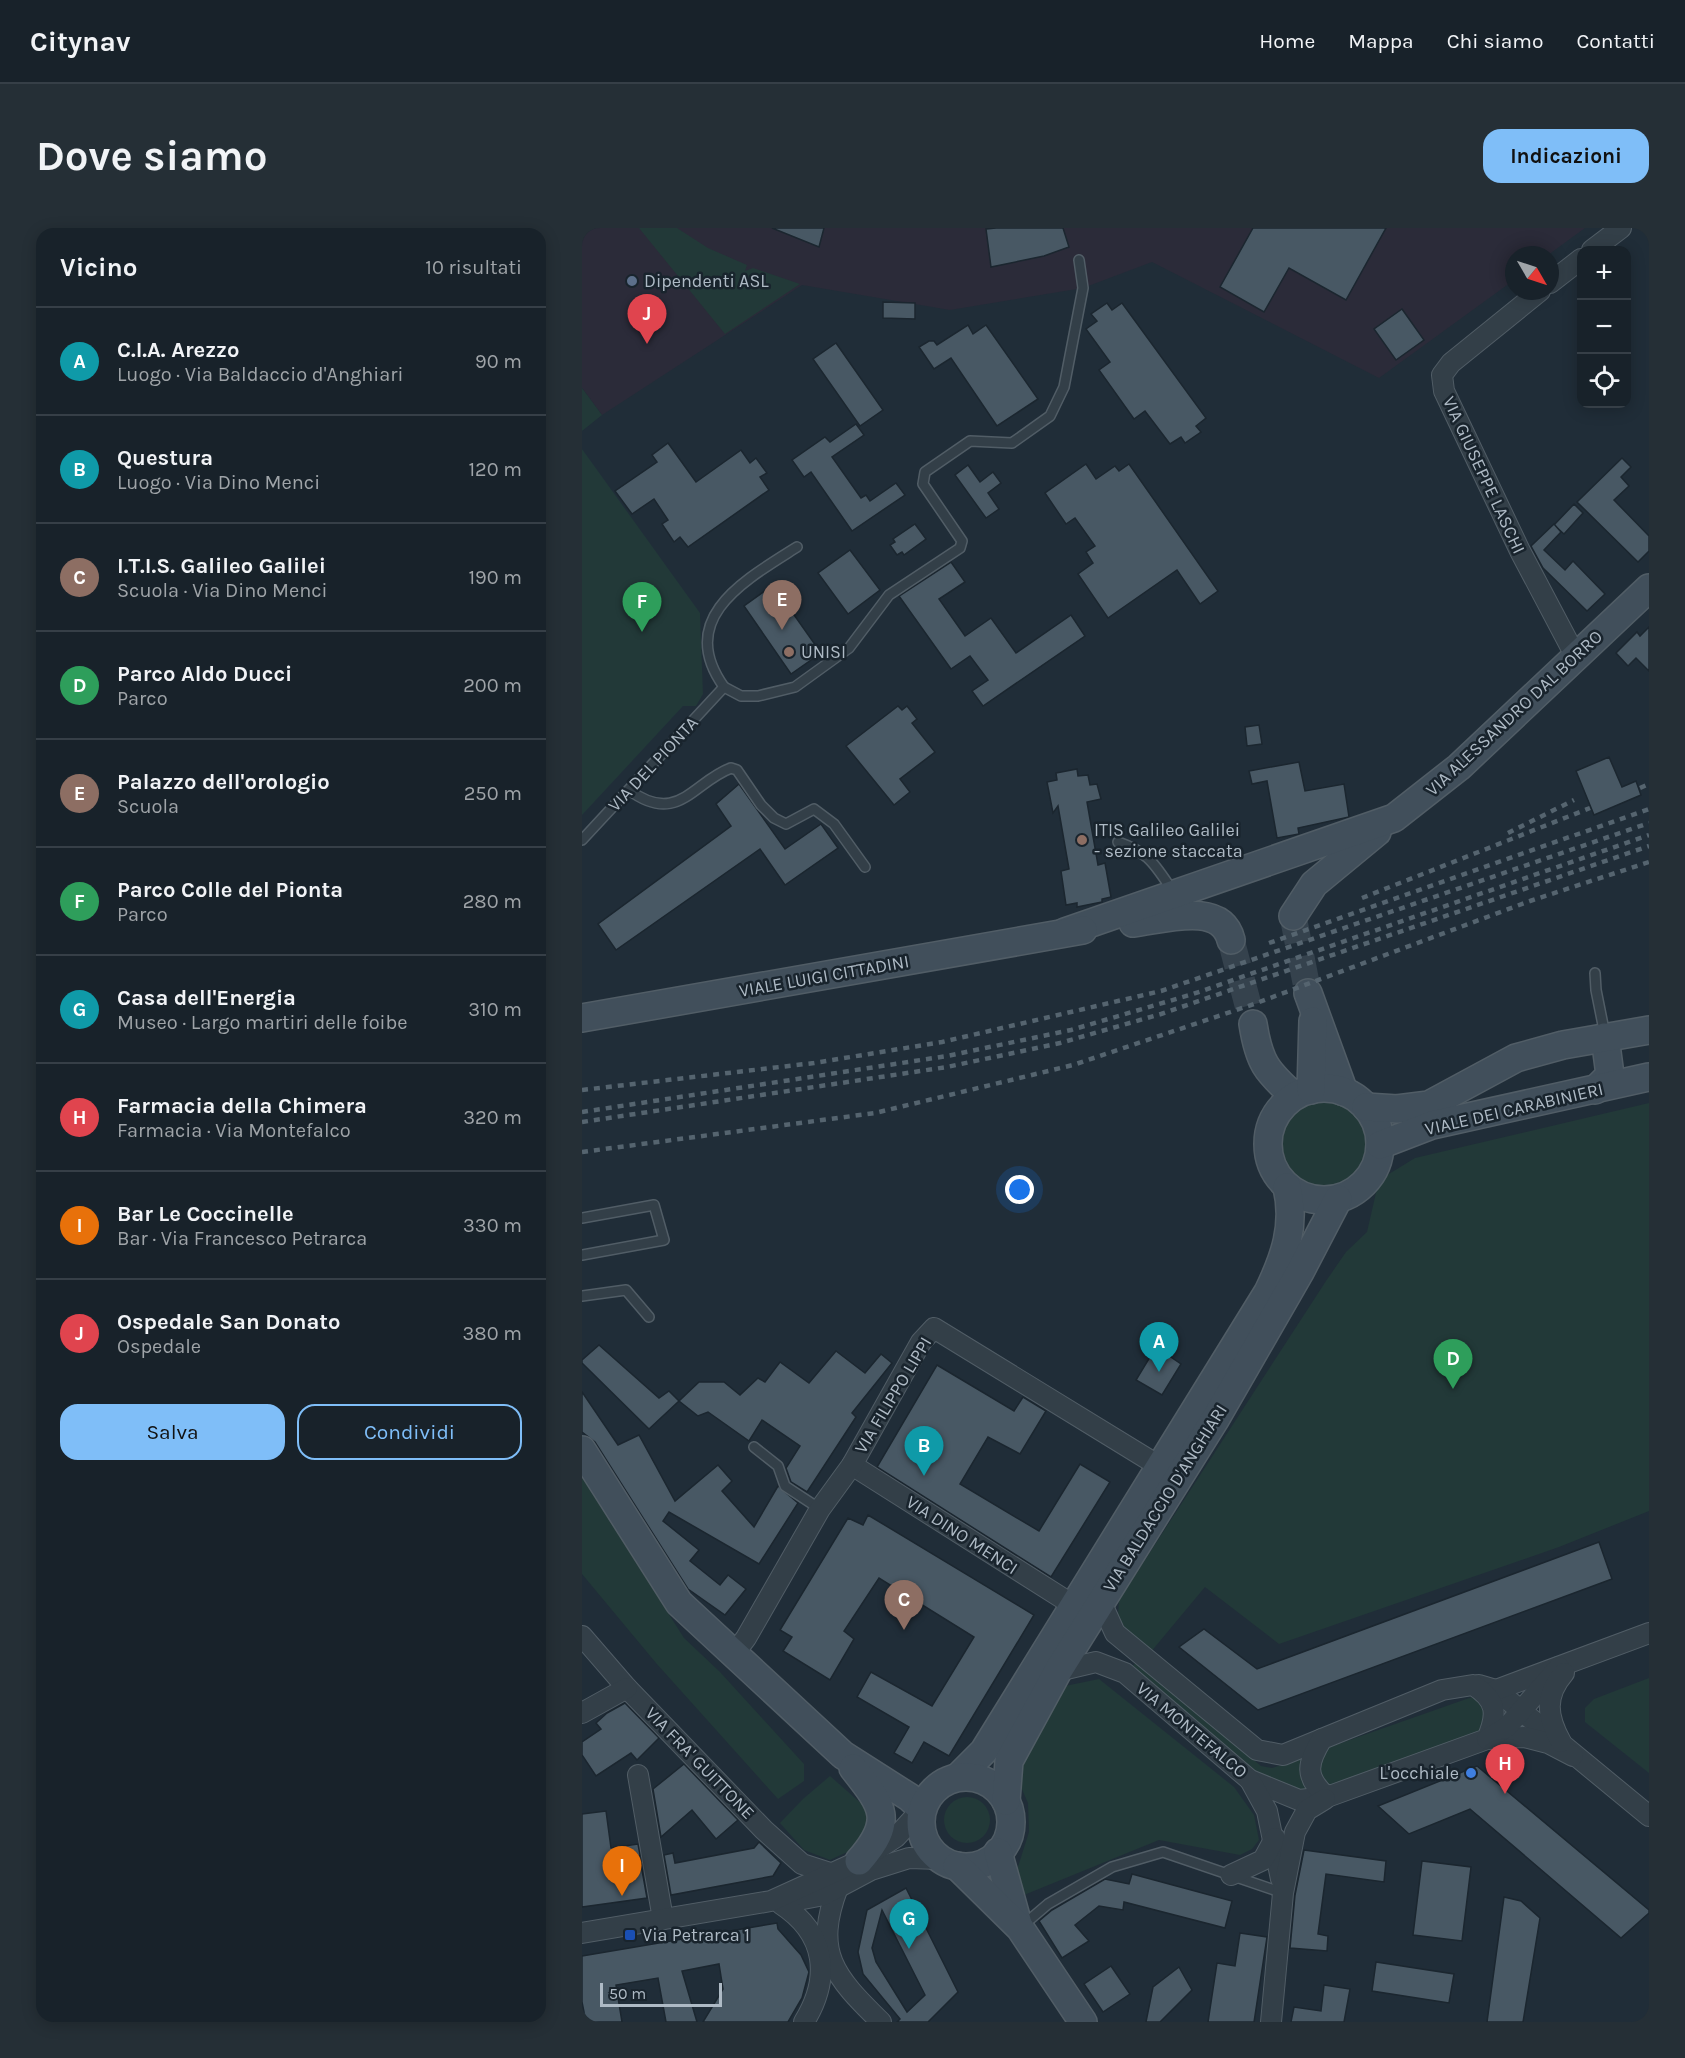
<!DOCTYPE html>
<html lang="it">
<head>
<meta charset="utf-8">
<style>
	:root { --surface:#18222a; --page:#252f36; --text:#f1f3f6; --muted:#9fa4a8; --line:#363f47; --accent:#7fbef8 }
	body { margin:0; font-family:Karla,sans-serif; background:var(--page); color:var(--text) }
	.controls { position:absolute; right:18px; top:18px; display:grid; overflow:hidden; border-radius:12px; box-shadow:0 3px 15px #0003 }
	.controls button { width:54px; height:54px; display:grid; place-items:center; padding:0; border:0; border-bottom:2px solid var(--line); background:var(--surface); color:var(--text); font:30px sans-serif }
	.compass { position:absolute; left:923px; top:18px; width:54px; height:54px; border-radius:50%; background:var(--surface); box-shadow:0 3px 15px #0003; rotate:129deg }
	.scale { position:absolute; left:18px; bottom:15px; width:122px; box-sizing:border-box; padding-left:6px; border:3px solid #aebac5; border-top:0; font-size:16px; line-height:21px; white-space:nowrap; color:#aebac5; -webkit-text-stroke:4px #19242d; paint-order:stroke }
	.you { position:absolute; left:438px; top:962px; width:21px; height:21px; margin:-15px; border:4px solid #fff; border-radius:50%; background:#1a73e8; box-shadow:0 0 0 9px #1a73e833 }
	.badge { display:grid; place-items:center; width:39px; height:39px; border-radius:50%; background:var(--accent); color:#fff; font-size:20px; font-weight:700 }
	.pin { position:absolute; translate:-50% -50px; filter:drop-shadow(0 2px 3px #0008) }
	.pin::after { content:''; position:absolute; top:32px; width:21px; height:18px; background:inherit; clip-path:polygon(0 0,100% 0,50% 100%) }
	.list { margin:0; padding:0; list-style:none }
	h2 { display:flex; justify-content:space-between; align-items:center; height:78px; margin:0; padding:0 24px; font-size:26px }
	h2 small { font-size:20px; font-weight:400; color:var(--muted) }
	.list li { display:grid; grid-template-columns:39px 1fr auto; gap:18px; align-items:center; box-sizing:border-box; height:108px; padding:0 24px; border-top:2px solid var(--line) }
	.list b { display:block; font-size:22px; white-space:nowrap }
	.list p { margin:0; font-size:20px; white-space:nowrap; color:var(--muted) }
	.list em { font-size:20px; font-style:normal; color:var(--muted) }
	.actions { display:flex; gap:12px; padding:18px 24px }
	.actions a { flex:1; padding:14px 0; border:2px solid var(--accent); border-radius:18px; text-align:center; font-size:21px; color:var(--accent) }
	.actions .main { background:var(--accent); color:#111 }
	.icon { flex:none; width:33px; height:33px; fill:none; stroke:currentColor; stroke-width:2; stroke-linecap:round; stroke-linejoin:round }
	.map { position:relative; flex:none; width:1067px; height:1794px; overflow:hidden; border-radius:18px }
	header { display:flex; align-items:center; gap:36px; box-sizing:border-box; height:84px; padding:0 30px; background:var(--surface); border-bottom:2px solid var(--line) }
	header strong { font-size:28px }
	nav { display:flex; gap:33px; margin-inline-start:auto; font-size:21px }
	.intro { display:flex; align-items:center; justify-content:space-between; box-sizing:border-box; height:144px; padding:0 36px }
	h1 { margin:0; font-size:42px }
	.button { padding:15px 27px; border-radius:18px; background:var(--accent); color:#111; font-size:21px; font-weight:700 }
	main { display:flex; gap:36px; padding:0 36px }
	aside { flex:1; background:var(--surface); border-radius:18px; box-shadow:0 3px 15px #0003 }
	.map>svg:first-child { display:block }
	.medical { fill:#2b2b39 }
	.green { fill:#223938 }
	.building { fill:#485864; stroke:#1b262f; stroke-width:1.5; fill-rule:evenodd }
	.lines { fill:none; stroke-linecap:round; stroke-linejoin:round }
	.secondary-tunnel { stroke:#35424d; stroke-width:27; stroke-dasharray:27 14; stroke-linecap:butt }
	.lane-casing { stroke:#515d66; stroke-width:12 }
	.street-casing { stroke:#515d66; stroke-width:22 }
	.secondary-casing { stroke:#515d66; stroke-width:30 }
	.lane { stroke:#333f48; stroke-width:9 }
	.street { stroke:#333f48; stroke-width:20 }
	.secondary { stroke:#414f5b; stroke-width:27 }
	.rail { stroke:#55646f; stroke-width:4.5; stroke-dasharray:6 6; stroke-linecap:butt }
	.service-dot { fill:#5c6f8a; stroke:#19242d; stroke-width:2 }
	.education-dot { fill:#8d6e63; stroke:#19242d; stroke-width:2 }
	.shop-dot { fill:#3f7fe0; stroke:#19242d; stroke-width:2 }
	.transit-dot { fill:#1a4fb4; stroke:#19242d; stroke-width:2 }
	.labels { text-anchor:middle; stroke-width:5; stroke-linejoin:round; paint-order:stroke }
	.poi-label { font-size:18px; fill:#aebac5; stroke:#19242d; text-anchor:start }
	.street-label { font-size:18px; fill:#aebac5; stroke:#19242d }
</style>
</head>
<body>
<header>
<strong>Citynav</strong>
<nav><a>Home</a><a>Mappa</a><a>Chi siamo</a><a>Contatti</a></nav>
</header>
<div class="intro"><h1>Dove siamo</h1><a class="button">Indicazioni</a></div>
<main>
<aside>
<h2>Vicino<small>10 risultati</small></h2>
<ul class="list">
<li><span class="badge" style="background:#0f9aa8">A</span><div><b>C.I.A. Arezzo</b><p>Luogo · Via Baldaccio d'Anghiari</p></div><em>90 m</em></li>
<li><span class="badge" style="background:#0f9aa8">B</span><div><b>Questura</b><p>Luogo · Via Dino Menci</p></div><em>120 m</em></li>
<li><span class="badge" style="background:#8d6e63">C</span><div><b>I.T.I.S. Galileo Galilei</b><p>Scuola · Via Dino Menci</p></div><em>190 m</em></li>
<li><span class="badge" style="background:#2e9e5b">D</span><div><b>Parco Aldo Ducci</b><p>Parco</p></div><em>200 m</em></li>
<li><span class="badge" style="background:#8d6e63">E</span><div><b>Palazzo dell'orologio</b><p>Scuola</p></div><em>250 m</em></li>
<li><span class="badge" style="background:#2e9e5b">F</span><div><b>Parco Colle del Pionta</b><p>Parco</p></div><em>280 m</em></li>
<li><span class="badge" style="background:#0f9aa8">G</span><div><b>Casa dell'Energia</b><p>Museo · Largo martiri delle foibe</p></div><em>310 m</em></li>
<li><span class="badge" style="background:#e0444e">H</span><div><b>Farmacia della Chimera</b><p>Farmacia · Via Montefalco</p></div><em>320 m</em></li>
<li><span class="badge" style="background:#e8710a">I</span><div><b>Bar Le Coccinelle</b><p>Bar · Via Francesco Petrarca</p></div><em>330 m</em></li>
<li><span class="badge" style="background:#e0444e">J</span><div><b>Ospedale San Donato</b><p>Ospedale</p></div><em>380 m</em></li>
</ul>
<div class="actions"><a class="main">Salva</a><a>Condividi</a></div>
</aside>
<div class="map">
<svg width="1067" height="1794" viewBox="0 0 1067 1794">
	<rect width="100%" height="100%" fill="#202d38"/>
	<path class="medical" d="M0 0H1003L966 27H932V52L797 150 570 34 501 60 368 82 220 57 20 187 0 160Z"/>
	<g class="green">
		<path d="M57 0H95L126 20 165 37 163 43 171 40 218 56 143 106Z"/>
		<path d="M0 160 20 187 0 203Z"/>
		<path d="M0 221 118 385 121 466 114 478H101L0 587Z"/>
		<circle cx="742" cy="917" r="43"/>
		<path d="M1067 875V1283L977 1319 697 1416 623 1359 568 1425 535 1400 537 1372 744 1053 764 1024 785 1004 796 956 802 949 833 930Z"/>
		<path d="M0 1249 102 1410 138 1444 222 1536V1553L196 1571 74 1435 0 1346Z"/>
		<path d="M555 1433 679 1538 690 1540 724 1529 733 1564H718L673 1544 549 1440Z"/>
		<path d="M1067 1450V1545L1003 1494V1480L1012 1471Z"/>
		<path d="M517 1451 652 1559 672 1587 677 1612 670 1621 658 1627 577 1612 442 1667 434 1645 447 1604 446 1575 439 1559V1532L483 1458Z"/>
		<path d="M890 1469 901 1476 904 1498 894 1506 757 1559 745 1558 735 1547V1531L745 1520Z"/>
		<path d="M248 1548 281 1577 290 1600 274 1620 248 1632 222 1622 198 1595 221 1571Z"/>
		<circle cx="385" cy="1592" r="23"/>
	</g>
	<g class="building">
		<path d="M190 0H242L237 19Z"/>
		<path d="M414 0H481L487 19 462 28 409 39 404 1Z"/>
		<path d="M671 0H804L764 72 707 40 682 84 638 59Z"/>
		<path d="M301 74 333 75V91L301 90Z"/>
		<path d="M525 75 530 82 540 75 624 190 614 198 619 204 603 215 599 209 588 216 563 183 552 191 517 142 528 134 504 101 515 93 509 86Z"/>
		<path d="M820 81 842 112 814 132 792 101Z"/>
		<path d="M386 97 391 106 404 97 456 171 415 198 369 130 352 141 337 119 347 113H352L355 117Z"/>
		<path d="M254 115 301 182 278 198 231 131Z"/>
		<path d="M274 196 282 207 250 229 279 270 284 267 288 273 314 255 323 267 270 303 229 244 222 249 210 232 243 209 248 214Z"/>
		<path d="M86 215 114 254 159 222 168 235 174 230 185 245 178 249 187 262 106 319 98 309 92 314 80 296 86 292 72 271 50 286 33 263 75 234 70 227Z"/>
		<path d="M1040 230 1049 239 1039 249 1047 258 1032 272 1067 308V323L1056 334 995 274Z"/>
		<path d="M504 236 514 251 533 238 537 243 547 236 636 363 618 376 595 342 526 390 496 346 511 335 504 324 513 318 493 290 484 296 463 265Z"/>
		<path d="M386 237 398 254 411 244 419 255 406 265 417 281 404 290 373 247Z"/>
		<path d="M992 276 1001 285 982 306 972 297Z"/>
		<path d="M333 296 344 311 322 327 320 324 315 327 308 317 313 314 311 311Z"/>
		<path d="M972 296 979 304 962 322 983 342 991 333 1023 366 1005 383 961 340 949 318Z"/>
		<path d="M268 322 298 362 266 386 236 345Z"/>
		<path d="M369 334 383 354 357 371 383 408 409 390 434 425 489 387 503 408 401 478 390 463 406 452 388 428 369 441 317 368Z"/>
		<path d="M191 357 239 425 209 446 162 378Z"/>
		<path d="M1067 399V443L1054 430 1046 438 1034 425 1055 404 1058 408Z"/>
		<path d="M316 478 320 482 325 478 335 491 330 495 353 524 318 551 328 564 312 577 264 518Z"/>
		<path d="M677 497 680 516 665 518 663 499Z"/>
		<path d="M1027 529 1040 559 1054 553 1059 567 1012 587 994 543Z"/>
		<path d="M717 534 723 563 762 556 767 589 716 600 717 606 695 610 685 553 670 556 667 543Z"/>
		<path d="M495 541 496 548 506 547 508 557 515 556 519 571 505 574 516 637 523 635 529 669 520 671V674L495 679V675L484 677 479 643 487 641 476 578 471 585 465 554 475 552 474 545Z"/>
		<path d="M157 556 203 621 239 596 256 620 203 657 178 621 34 722 16 696 149 598 134 576Z"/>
		<path d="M17 1117 77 1170 87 1163 97 1173 67 1201 0 1135V1132Z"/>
		<path d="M574 1119 599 1136 580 1167 554 1152Z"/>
		<path d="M254 1123 283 1145 299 1126 310 1135 270 1185 274 1189 225 1264 209 1254 204 1240 218 1218 180 1192 167 1213 126 1184 116 1188 97 1173 117 1154H142L158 1167 176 1150 183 1154 198 1134 227 1155Z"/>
		<path d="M355 1137 432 1183 441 1169 464 1183 438 1226 406 1209 378 1256 457 1303 498 1236 528 1254 469 1349 295 1239Z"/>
		<path d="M0 1164 36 1217 57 1207 93 1273 136 1237 150 1253 140 1263 172 1299 196 1258 216 1275 177 1336 87 1284 81 1293 117 1322 108 1333 138 1357 146 1347 164 1361 143 1387 106 1361 13 1214 0 1204Z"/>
		<path d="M286 1287 452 1387 367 1528 342 1514 330 1535 312 1525 327 1499 275 1469 289 1444 350 1478 392 1409 297 1350 262 1403 272 1411 248 1452 201 1423 210 1409 198 1402 266 1290 281 1297Z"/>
		<path d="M1017 1314 1030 1351 676 1482 597 1419 622 1401 675 1441Z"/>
		<path d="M43 1475 77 1510 55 1532 49 1525 14 1548 0 1527V1514L19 1501 14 1495 25 1485Z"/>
		<path d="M102 1536 156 1592 134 1611 110 1582 79 1609 71 1561Z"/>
		<path d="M895 1538 1067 1682V1685L1039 1710 888 1581 827 1606 796 1578Z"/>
		<path d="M24 1583 29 1620 56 1616 58 1627 52 1632 58 1631 65 1670 0 1679V1586Z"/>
		<path d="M177 1614 199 1635 191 1648 89 1667 82 1627 91 1625 93 1635 172 1620Z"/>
		<path d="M722 1622 804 1633 802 1654 744 1646 736 1706 746 1708 745 1723 708 1720 713 1667Z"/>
		<path d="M840 1633 889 1639 880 1713 831 1707Z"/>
		<path d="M550 1646 650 1673 643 1700 542 1674 541 1682 517 1678 493 1697 507 1713 480 1730 457 1693 470 1682 523 1651 547 1656Z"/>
		<path d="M324 1660 376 1764 346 1794H315L318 1791 281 1746 276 1724 285 1682ZM300 1682 343 1767 325 1784 294 1734 290 1720Z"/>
		<path d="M922 1669 939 1673 958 1690 941 1794H905Z"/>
		<path d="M195 1695 196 1701 219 1727 227 1744 220 1770 206 1794H121L141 1761 137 1736 100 1743 115 1794H84L76 1750 34 1757 40 1794H4L0 1774V1728Z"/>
		<path d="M658 1705 685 1709 672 1794H626L635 1735 653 1738Z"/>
		<path d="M794 1734 872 1746 867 1775 790 1763Z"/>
		<path d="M529 1738 548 1766 521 1784 502 1756Z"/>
		<path d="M597 1739 610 1762 578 1794H564L571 1759Z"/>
		<path d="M742 1757 768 1761 762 1794H709L712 1779 739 1783Z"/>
	</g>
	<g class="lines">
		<g class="secondary-tunnel">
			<path d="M711 688 726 765"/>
			<path d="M649 712 671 796"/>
		</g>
		<g class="lane-casing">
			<g id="lane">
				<path d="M142 459C93 390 163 352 215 319"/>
				<path d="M47 562C96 598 111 554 149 540L155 542 179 577 192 590 204 596 232 581 252 596 283 639"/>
				<path d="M0 612 142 459 159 468H176L213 459 267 420 307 367 378 320 380 313 341 256 343 244 388 213 430 215 468 188 482 159 501 60 497 32"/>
				<path d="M536 614C564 624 570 632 586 656"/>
				<path d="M1013 745 1014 762 1023 807"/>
				<path d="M0 990 72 977 82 1012 0 1027"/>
				<path d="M0 1068 44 1062 67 1089"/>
				<path d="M172 1219 196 1238 203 1258 238 1281"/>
				<path d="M439 1699 466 1676 530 1639 581 1624 701 1665"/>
			</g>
		</g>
		<g class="street-casing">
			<g id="street">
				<path d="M1010 22 1039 0"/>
				<path d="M968 55 999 31"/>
				<path d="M958 63 869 135 860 147 862 163 938 323 994 429"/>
				<path d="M270 1237 491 1377"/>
				<path d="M519 1374 533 1405 675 1522 701 1527 740 1511"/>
				<path d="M0 1408 45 1460 182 1602 220 1636 248 1645"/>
				<path d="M151 1427 164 1410 238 1281 270 1237 339 1114 352 1100 577 1238"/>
				<path d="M476 1443 514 1434 543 1445 668 1552 717 1572 745 1569"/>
				<path d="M897 1457 914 1462 1067 1588"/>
				<path d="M914 1462 1067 1405"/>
				<path d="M0 1485 45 1460"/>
				<path d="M905 1511C916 1486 915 1472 891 1457L860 1462 740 1511C725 1535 722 1549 745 1569L905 1511 942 1509 966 1515 991 1528"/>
				<path d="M905 1511 925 1499 977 1439"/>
				<path d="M979 1514C965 1489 962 1468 982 1445"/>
				<path d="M56 1547 81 1691"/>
				<path d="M668 1552 685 1583 699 1651"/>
				<path d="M649 1647 681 1632 693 1610"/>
				<path d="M256 1659C231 1725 252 1748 299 1794"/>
				<path d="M200 1675 242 1667 289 1642 327 1630 357 1631"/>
				<path d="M199 1676C245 1706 249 1750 222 1794"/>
				<path d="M0 1705 189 1673 277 1633 314 1609 340 1581"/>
				<path d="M689 1794 701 1665 713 1604 725 1582 743 1571"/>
			</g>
		</g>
		<g class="secondary-casing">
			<g id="secondary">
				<path d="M711 688 732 656 795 604"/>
				<path d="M551 695C580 692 639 672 649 712"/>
				<path d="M483 704 812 590 877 539 1067 360"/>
				<path d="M726 765 762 864"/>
				<path d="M0 790 501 702"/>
				<path d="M671 796C677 834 684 843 712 868"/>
				<circle cx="742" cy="916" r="56"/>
				<path d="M729 862 731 793"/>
				<path d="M1013 862 1028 847 1023 809"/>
				<path d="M784 879 815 881 847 877 934 830 981 817 1067 802"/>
				<path d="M798 917 850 897 1067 849"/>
				<path d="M0 1222 97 1375 261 1527 327 1569 340 1581"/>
				<path d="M271 1540C301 1578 313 1592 277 1633"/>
				<path d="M376 1549 402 1523 686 1064C703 1029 714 997 705 959"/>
				<circle cx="384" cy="1594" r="45"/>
				<path d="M424 1573 427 1533 476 1443 634 1190 718 1044 756 971"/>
				<path d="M416 1624 436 1696"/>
				<path d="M375 1638 438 1700 501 1794"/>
			</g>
		</g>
		<use href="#lane" class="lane"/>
		<use href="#street" class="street"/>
		<use href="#secondary" class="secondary"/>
		<g class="rail">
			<path d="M1058 560 1067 556"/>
			<path d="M926 605 992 572"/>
			<path d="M780 670 1008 580"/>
			<path d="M687 715 1067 581"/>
			<path d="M0 862 232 835 360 814 579 763 1067 595"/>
			<path d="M0 884 365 828 489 802 611 766 1067 607"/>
			<path d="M0 894 365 839 478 815 579 786 1067 618"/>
			<path d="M0 924 293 885 491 837 672 776 948 673 1067 634"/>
		</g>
	</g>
	<circle class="service-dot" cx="50" cy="53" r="6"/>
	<g class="education-dot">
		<circle cx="207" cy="424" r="6"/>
		<circle cx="500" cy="612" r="6"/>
	</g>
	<circle class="shop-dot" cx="889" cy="1545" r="6"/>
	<rect class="transit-dot" x="42" y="1701" width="12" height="12" rx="3"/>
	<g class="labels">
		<g class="poi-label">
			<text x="62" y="59">Dipendenti ASL</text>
			<text x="219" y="430">UNISI</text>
			<text x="512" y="608">ITIS Galileo Galilei<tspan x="512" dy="21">- sezione staccata</tspan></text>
			<text x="877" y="1551" text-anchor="end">L'occhiale</text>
			<text x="60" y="1713">Via Petrarca 1</text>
		</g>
		<g class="street-label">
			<text transform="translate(902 247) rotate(65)" y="6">VIA GIUSEPPE LASCHI</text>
			<text transform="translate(932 485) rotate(-43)" y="6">VIA ALESSANDRO DAL BORRO</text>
			<text transform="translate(71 536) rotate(-47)" y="6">VIA DEL PIONTA</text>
			<text transform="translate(242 748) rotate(-10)" y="6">VIALE LUIGI CITTADINI</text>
			<text transform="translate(932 881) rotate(-13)" y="6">VIALE DEI CARABINIERI</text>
			<text transform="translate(311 1167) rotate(-59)" y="6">VIA FILIPPO LIPPI</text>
			<text transform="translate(583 1270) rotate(-58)" y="6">VIA BALDACCIO D'ANGHIARI</text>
			<text transform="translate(380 1307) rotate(33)" y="6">VIA DINO MENCI</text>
			<text transform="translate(610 1502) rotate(40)" y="6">VIA MONTEFALCO</text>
			<text transform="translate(118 1535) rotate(46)" y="6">VIA FRA' GUITTONE</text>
		</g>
	</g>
</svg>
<div class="controls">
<button>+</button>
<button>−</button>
<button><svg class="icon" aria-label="locate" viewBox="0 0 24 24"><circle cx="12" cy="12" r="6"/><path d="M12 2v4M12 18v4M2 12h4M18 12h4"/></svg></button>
</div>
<svg class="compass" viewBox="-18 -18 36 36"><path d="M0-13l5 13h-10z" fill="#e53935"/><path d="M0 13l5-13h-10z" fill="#9fa4a8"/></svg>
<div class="scale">50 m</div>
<div class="you"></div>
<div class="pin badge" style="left:577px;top:1144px;background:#0f9aa8">A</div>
<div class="pin badge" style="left:342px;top:1248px;background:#0f9aa8">B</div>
<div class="pin badge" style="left:322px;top:1402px;background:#8d6e63">C</div>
<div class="pin badge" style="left:871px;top:1161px;background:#2e9e5b">D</div>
<div class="pin badge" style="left:200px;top:402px;background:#8d6e63">E</div>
<div class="pin badge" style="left:60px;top:404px;background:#2e9e5b">F</div>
<div class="pin badge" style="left:327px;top:1721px;background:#0f9aa8">G</div>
<div class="pin badge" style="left:923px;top:1566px;background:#e0444e">H</div>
<div class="pin badge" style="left:40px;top:1668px;background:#e8710a">I</div>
<div class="pin badge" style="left:65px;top:116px;background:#e0444e">J</div>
</div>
</main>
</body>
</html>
